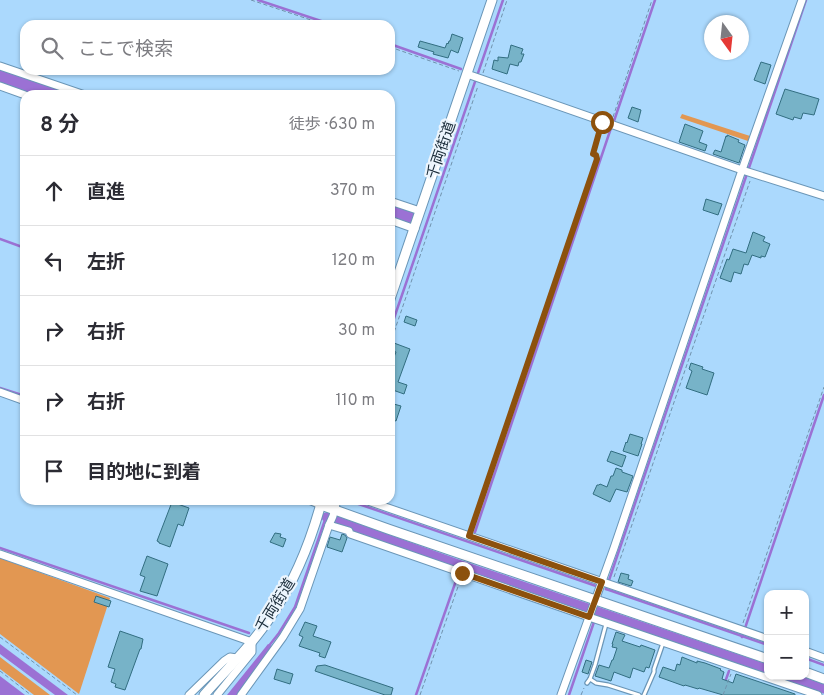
<!DOCTYPE html>
<html lang="ja">
<head>
<meta charset="utf-8">
<style>
	:root { --surface:#fff; --page:#f2f2f3; --text:#2b2b33; --muted:#7c7c81; --line:#e1e1e2 }
	body { margin:0; font-family:Overpass,"Noto Sans JP",sans-serif; background:var(--page); color:var(--text) }
	.controls { position:absolute; right:15px; bottom:15px; display:grid; overflow:hidden; border-radius:10px; box-shadow:0 1px 4px #0004 }
	.controls button { width:45px; height:45px; display:grid; place-items:center; padding:0; border:0; border-bottom:1px solid var(--line); background:var(--surface); color:var(--text); font:25px sans-serif }
	.compass { position:absolute; left:704px; top:15px; width:45px; height:45px; border-radius:50%; background:var(--surface); box-shadow:0 1px 4px #0004; rotate:165deg }
	.stop { position:absolute; width:15px; height:15px; margin:-11px; border:4px solid #8c510d; border-radius:50%; background:#fff }
	.stop.end { background:#8c510d; border-color:#fff; box-shadow:0 1px 5px #0008 }
	.list { margin:0; padding:0; list-style:none }
	h2 { display:flex; justify-content:space-between; align-items:center; height:65px; margin:0; padding:0 20px; font-size:21px }
	h2 small { font-size:16px; font-weight:400; color:var(--muted) }
	.list li { display:grid; grid-template-columns:32px 1fr auto; gap:15px; align-items:center; box-sizing:border-box; height:70px; padding:0 20px; border-top:1px solid var(--line) }
	.list b { display:block; font-size:19px; white-space:nowrap }
	.list em { font-size:16px; font-style:normal; color:var(--muted) }
	.icon { flex:none; width:28px; height:28px; fill:none; stroke:currentColor; stroke-width:2; stroke-linecap:round; stroke-linejoin:round }
	.map { position:relative; flex:none; width:824px; height:695px; overflow:hidden }
	.search { position:absolute; background:var(--surface); box-shadow:0 1px 4px #0004; left:20px; top:20px; width:375px; height:55px; display:flex; align-items:center; gap:12px; box-sizing:border-box; padding:0 18px; border-radius:15px; color:var(--muted); font-size:19px }
	.panel { position:absolute; background:var(--surface); box-shadow:0 1px 4px #0004; left:20px; top:90px; width:375px; height:415px; border-radius:15px }
	.map>svg:first-child { display:block }
	.green { fill:#e29752 }
	.water { fill:#9b71d4 }
	.lines { fill:none; stroke-linecap:round; stroke-linejoin:round }
	.stream { stroke:#9b71d4; stroke-width:2.5 }
	.canal { stroke:#9b71d4; stroke-width:9 }
	.river { stroke:#9b71d4; stroke-width:14 }
	.building { fill:#77b3c8; stroke:#326e81 }
	.service-casing { stroke:#6a96b7; stroke-width:5.5 }
	.minor-casing { stroke:#6a96b7; stroke-width:9 }
	.tertiary-casing { stroke:#6a96b7; stroke-width:11 }
	.path { stroke:#7092ad; stroke-width:1; stroke-dasharray:4 2.5; stroke-linecap:butt }
	.service { stroke:#fff; stroke-width:3 }
	.minor { stroke:#fff; stroke-width:7 }
	.tertiary { stroke:#fff; stroke-width:9 }
	.route { stroke:#8c510d; stroke-width:6 }
	.labels { text-anchor:middle; stroke-width:4.5; stroke-linejoin:round; paint-order:stroke }
	.street-label { font-size:15px; fill:#192b38; stroke:#ecf5fd }
</style>
</head>
<body>
<div class="map">
<svg width="824" height="695" viewBox="0 0 824 695">
	<rect width="100%" height="100%" fill="#abd9fd"/>
	<g class="green">
		<path d="M682 114 750 136 748 141 680 118Z"/>
		<path d="M0 558 110 598 79 694 0 634Z"/>
		<path d="M0 657 50 695H34L0 669Z"/>
	</g>
	<g class="water">
		<path d="M0 644 68 695H55L0 654Z"/>
		<path d="M268 644 272 646 237 695H227Z"/>
		<path d="M0 676 25 695H0Z"/>
	</g>
	<g class="lines">
		<g class="stream">
			<path d="M258 0 333 25"/>
			<path d="M390 44 461 69"/>
			<path d="M614 121 655 0"/>
			<path d="M0 239 25 248"/>
			<path d="M390 330 503 0"/>
			<path d="M0 388 25 396"/>
			<path d="M347 500 599 587"/>
			<path d="M475 532 611 128"/>
			<path d="M0 548 249 633"/>
			<path d="M460 568 461 565"/>
			<path d="M606 589 806 0"/>
			<path d="M606 589 768 645"/>
			<path d="M596 615 598 611"/>
			<path d="M742 637 824 395"/>
			<path d="M268 647 279 633 295 607 326 517"/>
			<path d="M805 658 824 665"/>
			<path d="M732 661 734 657"/>
			<path d="M725 682 729 671"/>
			<path d="M416 695 458 575"/>
			<path d="M569 695 594 622"/>
		</g>
		<g class="canal">
			<path d="M326 517 461 565 768 669"/>
			<path d="M788 676 824 689"/>
		</g>
		<g class="river">
			<path d="M0 76 56 95"/>
			<path d="M390 210 411 217"/>
		</g>
	</g>
	<g class="building">
		<path d="M452 34 463 38 458 53 451 50 448 58 433 54 434 52 418 47 420 41 445 48 447 43 448 44 449 41H450Z"/>
		<path d="M511 45 523 49 521 54H524L521 62H519L518 66 510 64 507 74 492 69 494 60 498 61V57L508 58Z"/>
		<path d="M761 62 771 65 765 84 754 80Z"/>
		<path d="M785 89 819 99 814 115 803 113 801 119 794 117 793 120 776 114Z"/>
		<path d="M632 107 641 110 638 122 628 118Z"/>
		<path d="M685 124 703 131 699 142 707 145 705 151 679 142Z"/>
		<path d="M727 135 739 140 738 142 745 145 739 163 713 154 715 150 721 152 726 136 727 137Z"/>
		<path d="M706 199 722 204 718 215 703 210Z"/>
		<path d="M753 232 765 237 763 241 770 244 765 257 761 256V258L752 255 748 265 744 264 741 274 734 272 731 282 720 278 727 259 729 260 733 249 746 253Z"/>
		<path d="M406 316 417 320 415 326 404 322Z"/>
		<path d="M394 343 410 349 398 382 407 385 404 394 390 389V367L396 352 391 350Z"/>
		<path d="M691 363 703 367 702 369 714 373 707 395 686 388 692 371 689 369Z"/>
		<path d="M390 403 401 406 396 421 390 419Z"/>
		<path d="M630 434 643 438 641 444H642L638 456 623 451 626 442 627 443Z"/>
		<path d="M611 451 626 456 622 467 607 461Z"/>
		<path d="M616 468 622 470V472L633 476 627 492 616 489 610 502 593 494 597 485H599L600 484 607 487 611 476H613Z"/>
		<path d="M172 502 189 508 183 526 178 524 170 547 159 543V542L157 541Z"/>
		<path d="M275 533 281 534 280 537 286 539 283 547 270 542Z"/>
		<path d="M342 534 345 535 347 538 342 552 327 547 330 537 340 540Z"/>
		<path d="M147 556 168 564 157 596 140 591 145 577 140 575Z"/>
		<path d="M621 573 629 575 628 579 633 581 631 586 618 582Z"/>
		<path d="M96 596 111 601 109 607 94 602Z"/>
		<path d="M305 622 317 626 313 636 331 642 325 658 319 656 320 653 299 646 303 637 299 635Z"/>
		<path d="M120 631 143 639 141 649H140L125 690 115 687 116 684 111 682 115 669 108 667Z"/>
		<path d="M616 632 625 635 622 641 640 647 641 645 655 650 649 668 646 667 644 672 633 668 630 678 614 672 611 681 595 676 599 665 609 668 612 660H613L617 648 612 647 613 644H612Z"/>
		<path d="M682 657 697 663V661L705 663 721 669 720 670 724 672 722 679 733 683 736 674 795 694V695H723L699 688 698 689 685 685 684 686 659 677 663 667 675 671 677 664 680 665Z"/>
		<path d="M586 660 592 662 588 674 582 672Z"/>
		<path d="M325 665 393 688 391 695H385L315 671 317 666Z"/>
		<path d="M277 669 293 674 290 684 274 679Z"/>
	</g>
	<g class="lines">
		<g class="service-casing">
			<g id="service">
				<path d="M590 679 595 665 606 624"/>
				<path d="M587 683 590 679 596 683 608 685 639 695"/>
				<path d="M644 695 654 672V669L663 643"/>
			</g>
		</g>
		<g class="minor-casing">
			<g id="minor">
				<path d="M0 66 85 95"/>
				<path d="M467 74 742 170 824 196"/>
				<path d="M0 86 25 95"/>
				<path d="M390 201 420 211"/>
				<path d="M390 220 415 229"/>
				<path d="M0 392 25 401"/>
				<path d="M309 500 321 505"/>
				<path d="M337 500 333 516 329 525 349 531 350 534 589 617 818 695"/>
				<path d="M365 500 768 639"/>
				<path d="M0 554 252 642V652L217 695"/>
				<path d="M805 651 824 658"/>
				<path d="M189 695 224 661 230 657 237 658"/>
				<path d="M241 695 283 637 300 609 329 525"/>
				<path d="M561 695 614 548 742 170 802 0"/>
			</g>
		</g>
		<g class="tertiary-casing">
			<g id="tertiary">
				<path d="M390 299 492 0"/>
				<path d="M321 505 388 529 768 659"/>
				<path d="M805 672 824 679"/>
				<path d="M204 695C227 669 252 645 271 616 295 581 311 541 322 500"/>
			</g>
		</g>
		<g class="path">
			<path d="M251 0 326 25"/>
			<path d="M390 47 459 71"/>
			<path d="M483 73 507 0"/>
			<path d="M613 117 652 0"/>
			<path d="M390 320 396 322"/>
			<path d="M390 344 478 86"/>
			<path d="M472 529 597 159V155L593 154 600 130"/>
			<path d="M614 577 750 181"/>
			<path d="M743 623 824 387"/>
			<path d="M0 637 77 695"/>
			<path d="M0 671 31 695"/>
			<path d="M420 695 460 581"/>
			<path d="M581 695 584 688"/>
			<path d="M723 695 731 674"/>
		</g>
		<use href="#service" class="service"/>
		<use href="#minor" class="minor"/>
		<use href="#tertiary" class="tertiary"/>
	</g>
	<g class="lines">
		<path class="route" d="M462 573 589 617 602 582 469 536 597 159 596 155 593 154 602 122"/>
	</g>
	<g class="labels">
		<g class="street-label">
			<text transform="translate(441 150) rotate(-71)" y="5">千両街道</text>
			<text transform="translate(275 605) rotate(-58)" y="5">千両街道</text>
		</g>
	</g>
</svg>
<div class="controls">
<button>+</button>
<button>−</button>
</div>
<svg class="compass" viewBox="-18 -18 36 36"><path d="M0-13l5 13h-10z" fill="#e53935"/><path d="M0 13l5-13h-10z" fill="#7c7c81"/></svg>
<div class="stop" style="left:602px;top:122px"></div>
<div class="stop end" style="left:462px;top:573px"></div>
<div class="search"><svg class="icon" aria-label="search" viewBox="0 0 24 24"><circle cx="10" cy="10" r="6"/><path d="M15 15l6 6"/></svg>ここで検索</div>
<section class="panel">
<h2>8 分<small>徒歩 · 630 m</small></h2>
<ul class="list">
<li><svg class="icon" aria-label="ahead" viewBox="0 0 24 24"><path d="M12 20V5M6 11l6-6 6 6"/></svg><div><b>直進</b></div><em>370 m</em></li>
<li><svg class="icon" aria-label="left" viewBox="0 0 24 24"><path d="M17 20v-9H6M10 6l-5 5 5 5"/></svg><div><b>左折</b></div><em>120 m</em></li>
<li><svg class="icon" aria-label="right" viewBox="0 0 24 24"><path d="M7 20v-9h11M14 6l5 5-5 5"/></svg><div><b>右折</b></div><em>30 m</em></li>
<li><svg class="icon" aria-label="right" viewBox="0 0 24 24"><path d="M7 20v-9h11M14 6l5 5-5 5"/></svg><div><b>右折</b></div><em>110 m</em></li>
<li><svg class="icon" aria-label="arrive" viewBox="0 0 24 24"><path d="M6 21V4h12l-3 4 3 4H6"/></svg><div><b>目的地に到着</b></div></li>
</ul>
</section>
</div>
</body>
</html>
